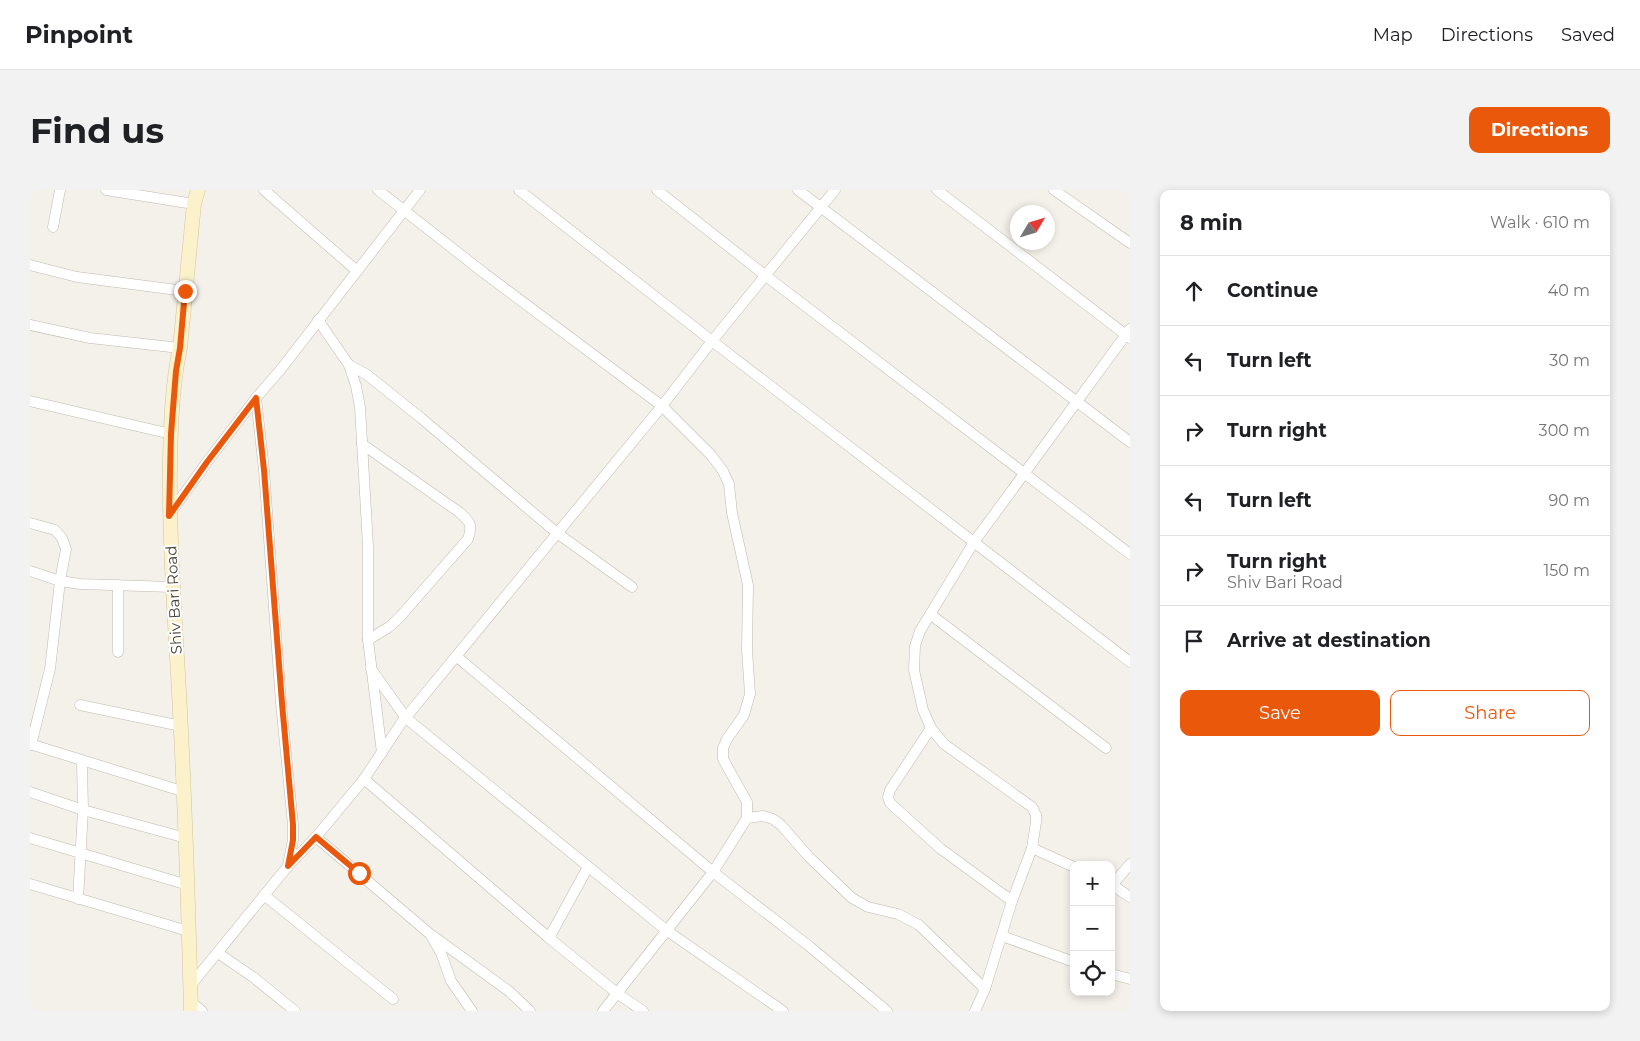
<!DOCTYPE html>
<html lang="en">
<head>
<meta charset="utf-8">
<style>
	:root { --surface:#fff; --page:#f2f2f2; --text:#202124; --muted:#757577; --line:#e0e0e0; --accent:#ea580c }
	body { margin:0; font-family:Montserrat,sans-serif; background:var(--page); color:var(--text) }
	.controls { position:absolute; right:15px; bottom:15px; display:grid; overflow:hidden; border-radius:10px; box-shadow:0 2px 8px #0003 }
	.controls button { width:45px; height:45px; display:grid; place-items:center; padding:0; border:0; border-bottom:1px solid var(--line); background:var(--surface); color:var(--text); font:25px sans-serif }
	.compass { position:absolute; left:980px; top:15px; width:45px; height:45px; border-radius:50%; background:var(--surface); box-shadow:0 2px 8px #0003; rotate:52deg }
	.stop { position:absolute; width:15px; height:15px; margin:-11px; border:4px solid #ea580c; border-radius:50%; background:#fff }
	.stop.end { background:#ea580c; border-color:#fff; box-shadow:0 1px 5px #0008 }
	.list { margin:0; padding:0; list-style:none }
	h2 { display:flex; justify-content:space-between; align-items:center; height:65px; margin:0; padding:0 20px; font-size:21px }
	h2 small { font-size:16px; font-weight:400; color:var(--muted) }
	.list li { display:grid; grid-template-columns:32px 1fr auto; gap:15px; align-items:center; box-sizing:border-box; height:70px; padding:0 20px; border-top:1px solid var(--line) }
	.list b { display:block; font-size:19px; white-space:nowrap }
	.list p { margin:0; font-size:16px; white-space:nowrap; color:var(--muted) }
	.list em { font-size:16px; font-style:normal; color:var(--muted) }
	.actions { display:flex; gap:10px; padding:15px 20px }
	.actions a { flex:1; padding:11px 0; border:1px solid var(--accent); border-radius:10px; text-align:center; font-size:18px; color:var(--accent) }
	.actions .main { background:var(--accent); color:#fff }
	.icon { flex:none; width:28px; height:28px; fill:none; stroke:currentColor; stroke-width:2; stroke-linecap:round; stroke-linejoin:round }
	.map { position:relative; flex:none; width:1100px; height:821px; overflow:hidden; border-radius:10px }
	header { display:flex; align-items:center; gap:30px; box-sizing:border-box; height:70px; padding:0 25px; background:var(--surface); border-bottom:1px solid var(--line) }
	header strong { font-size:24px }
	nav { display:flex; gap:28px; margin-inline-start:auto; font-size:18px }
	.intro { display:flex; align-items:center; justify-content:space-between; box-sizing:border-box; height:120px; padding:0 30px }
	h1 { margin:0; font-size:35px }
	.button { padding:12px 22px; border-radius:10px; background:var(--accent); color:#fff; font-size:18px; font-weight:700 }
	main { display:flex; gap:30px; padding:0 30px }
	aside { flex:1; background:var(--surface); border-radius:10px; box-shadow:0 2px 8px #0003 }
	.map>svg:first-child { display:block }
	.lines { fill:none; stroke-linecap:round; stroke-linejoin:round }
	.street-casing { stroke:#bfb9ad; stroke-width:11 }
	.secondary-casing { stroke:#d1c59c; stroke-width:15 }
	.street { stroke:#fff; stroke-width:10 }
	.secondary { stroke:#fbf2cc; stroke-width:14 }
	.route { stroke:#ea580c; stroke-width:6 }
	.labels { text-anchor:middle; stroke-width:4; stroke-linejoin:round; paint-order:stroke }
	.street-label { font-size:15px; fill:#474238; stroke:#fff }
</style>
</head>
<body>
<header>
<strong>Pinpoint</strong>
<nav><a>Map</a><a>Directions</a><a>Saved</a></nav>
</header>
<div class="intro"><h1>Find us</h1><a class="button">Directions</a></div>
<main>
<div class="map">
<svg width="1100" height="821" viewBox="0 0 1100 821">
	<rect width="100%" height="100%" fill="#f4f1ea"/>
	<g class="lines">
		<g class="street-casing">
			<g id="street">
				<path d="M76 0 164 14"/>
				<path d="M234 0 327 81"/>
				<path d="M348 0 454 83 632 216 681 265 693 281 699 294 702 323 718 395 717 460 720 504 714 525 697 549 693 558V569L717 612V628L683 682 573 821"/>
				<path d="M489 0 682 151 1100 472"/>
				<path d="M627 0 736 86 1100 364"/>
				<path d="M768 0 1100 252"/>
				<path d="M907 0 1100 148"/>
				<path d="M1024 0 1100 53"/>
				<path d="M23 37 30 0"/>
				<path d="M0 75 47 87 155 101"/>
				<path d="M288 130 319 175 326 196 330 217 338 356V450L352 563"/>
				<path d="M0 135 60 148 150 158"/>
				<path d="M319 175 336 184 391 228 527 343 602 397"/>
				<path d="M226 208 234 280 251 513 263 635V650L258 675"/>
				<path d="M0 211 141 244"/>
				<path d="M332 254 429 322C440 332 443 334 438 349L369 428 359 437 338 450"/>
				<path d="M139 325 177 272 226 208 251 179 390 0"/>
				<path d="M0 333 25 340 32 348 36 359 30 391 20 479 1 555"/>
				<path d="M0 381 30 391 50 394 142 397"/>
				<path d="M900 424 1076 558"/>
				<path d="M88 462V395"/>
				<path d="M426 466 683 682 779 756 857 821"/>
				<path d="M341 479 376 528 636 740 753 821"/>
				<path d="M50 515 151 536"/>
				<path d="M901 538 860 600 858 607 860 613 911 659 982 711"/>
				<path d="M0 554 155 602"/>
				<path d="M334 589 519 748 588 804 613 821"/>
				<path d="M0 602 53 620 156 648"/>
				<path d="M717 628 733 626 743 629 751 635 779 667 822 708 838 717 868 724 889 735 955 799"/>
				<path d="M286 647 400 744 411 763 421 791 442 821"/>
				<path d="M0 648 158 695"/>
				<path d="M1002 658 1044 677"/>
				<path d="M0 694 158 741"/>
				<path d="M1081 694 1100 707"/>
				<path d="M1083 694 1100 674"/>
				<path d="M234 705 363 809"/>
				<path d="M48 709 53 620 52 571"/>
				<path d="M403 746 480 802 500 821"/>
				<path d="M972 746 1044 772"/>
				<path d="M519 748 558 677"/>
				<path d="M188 763 223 787 265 821"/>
				<path d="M1081 784 1100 789"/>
				<path d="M160 796 258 676 286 647 334 589 372 532 632 216 682 151 805 0"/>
				<path d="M161 812 172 821"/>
				<path d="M945 821 955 799 982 711 1002 658 1006 632V625L1002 617 914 554 901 538 893 520 884 480 885 456 890 441 944 352 1100 139"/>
			</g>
		</g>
		<g class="secondary-casing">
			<path id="secondary" d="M161 821C158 703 154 585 147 467 143 401 139 336 140 271 141 233 142 195 150 158L164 14 168 0"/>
		</g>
		<use href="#street" class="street"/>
		<use href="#secondary" class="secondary"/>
	</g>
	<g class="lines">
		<path class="route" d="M155 101 150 158 146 181 141 244 139 326 177 272 226 208 234 280 252 513 263 635V650L258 676 286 647 329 683"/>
	</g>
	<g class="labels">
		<g class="street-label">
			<text transform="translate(144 410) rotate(-93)" y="5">Shiv Bari Road</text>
		</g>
	</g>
</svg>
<div class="controls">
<button>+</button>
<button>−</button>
<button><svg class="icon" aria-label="locate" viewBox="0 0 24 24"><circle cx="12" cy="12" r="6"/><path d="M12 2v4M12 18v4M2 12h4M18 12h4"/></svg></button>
</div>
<svg class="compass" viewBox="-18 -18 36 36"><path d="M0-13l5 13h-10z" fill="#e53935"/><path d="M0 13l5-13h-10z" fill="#757577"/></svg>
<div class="stop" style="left:329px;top:683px"></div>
<div class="stop end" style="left:155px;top:101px"></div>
</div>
<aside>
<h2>8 min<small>Walk · 610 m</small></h2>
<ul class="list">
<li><svg class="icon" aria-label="ahead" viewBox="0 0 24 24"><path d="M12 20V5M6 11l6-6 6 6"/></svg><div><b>Continue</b></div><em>40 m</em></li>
<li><svg class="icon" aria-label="left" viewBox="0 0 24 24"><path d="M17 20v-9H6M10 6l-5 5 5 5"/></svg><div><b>Turn left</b></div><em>30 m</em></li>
<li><svg class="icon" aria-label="right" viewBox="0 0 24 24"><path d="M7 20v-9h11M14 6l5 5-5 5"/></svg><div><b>Turn right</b></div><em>300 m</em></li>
<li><svg class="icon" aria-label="left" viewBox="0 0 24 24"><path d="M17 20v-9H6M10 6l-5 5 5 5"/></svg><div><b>Turn left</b></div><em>90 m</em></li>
<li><svg class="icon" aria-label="right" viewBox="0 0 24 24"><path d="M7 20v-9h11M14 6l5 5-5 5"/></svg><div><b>Turn right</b><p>Shiv Bari Road</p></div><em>150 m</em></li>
<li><svg class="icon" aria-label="arrive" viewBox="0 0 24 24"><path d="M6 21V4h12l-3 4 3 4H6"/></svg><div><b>Arrive at destination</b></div></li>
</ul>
<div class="actions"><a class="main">Save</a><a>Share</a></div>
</aside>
</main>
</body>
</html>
